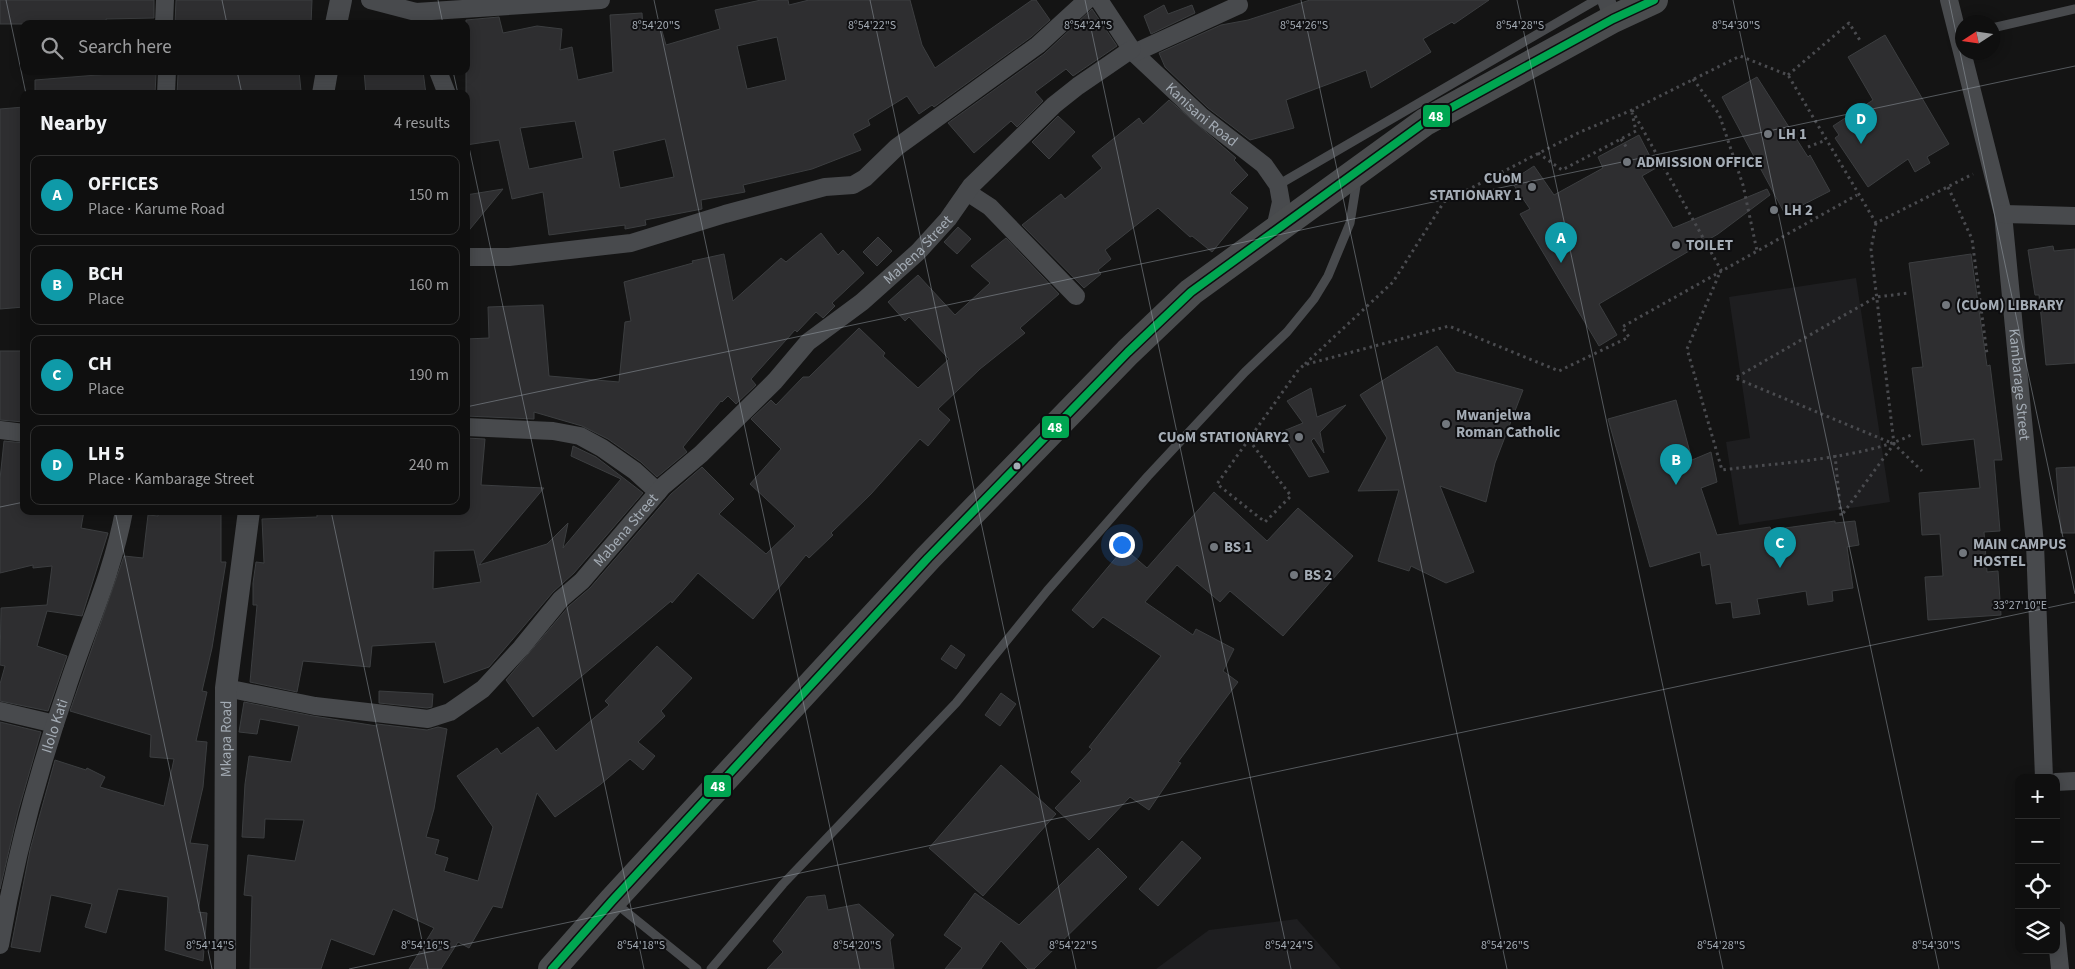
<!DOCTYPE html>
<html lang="en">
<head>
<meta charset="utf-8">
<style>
	:root { --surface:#0f0f0f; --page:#181818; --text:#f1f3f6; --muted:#9b9c9e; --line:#2f2f2f; --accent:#db2777 }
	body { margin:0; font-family:"Source Sans 3",sans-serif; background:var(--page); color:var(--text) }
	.controls { position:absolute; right:15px; bottom:15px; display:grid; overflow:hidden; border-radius:10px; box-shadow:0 2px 12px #0003 }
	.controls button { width:45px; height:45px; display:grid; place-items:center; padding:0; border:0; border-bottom:1px solid var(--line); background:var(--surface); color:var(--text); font:25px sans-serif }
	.compass { position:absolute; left:1955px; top:15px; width:45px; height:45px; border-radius:50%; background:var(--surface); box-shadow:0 2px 12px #0003; rotate:258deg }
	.you { position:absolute; left:1121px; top:544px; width:18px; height:18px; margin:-12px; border:4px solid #fff; border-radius:50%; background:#1a73e8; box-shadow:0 0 0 8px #1a73e833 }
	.badge { display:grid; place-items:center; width:32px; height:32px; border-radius:50%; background:var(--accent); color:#fff; font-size:16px; font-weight:700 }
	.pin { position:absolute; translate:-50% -41px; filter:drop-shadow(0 1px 2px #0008) }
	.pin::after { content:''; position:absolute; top:26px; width:18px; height:15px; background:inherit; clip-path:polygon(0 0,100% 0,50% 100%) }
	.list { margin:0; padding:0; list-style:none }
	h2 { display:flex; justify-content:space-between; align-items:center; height:65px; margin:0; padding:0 20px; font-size:21px }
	h2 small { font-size:16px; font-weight:400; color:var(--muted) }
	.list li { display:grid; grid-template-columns:32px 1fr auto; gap:15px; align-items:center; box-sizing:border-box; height:80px; margin:0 10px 10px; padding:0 10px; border:1px solid var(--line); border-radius:10px }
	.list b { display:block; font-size:19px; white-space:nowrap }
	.list p { margin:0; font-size:16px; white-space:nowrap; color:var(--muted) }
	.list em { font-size:16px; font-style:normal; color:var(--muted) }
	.icon { flex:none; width:28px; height:28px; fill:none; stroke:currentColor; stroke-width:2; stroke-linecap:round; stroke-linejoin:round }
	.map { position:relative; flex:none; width:2075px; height:969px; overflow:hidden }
	.search { position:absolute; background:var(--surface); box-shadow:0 2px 12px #0003; left:20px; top:20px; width:450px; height:55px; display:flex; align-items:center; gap:12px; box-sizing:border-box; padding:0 18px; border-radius:10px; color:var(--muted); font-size:19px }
	.panel { position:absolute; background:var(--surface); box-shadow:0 2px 12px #0003; left:20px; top:90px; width:450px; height:425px; border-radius:10px }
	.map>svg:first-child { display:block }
	.built { fill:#1e1e20 }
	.building { fill:#2e2e30; stroke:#3c3e40; fill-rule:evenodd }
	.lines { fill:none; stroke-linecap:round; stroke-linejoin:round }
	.path { stroke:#4a4b4f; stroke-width:3; stroke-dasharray:2.5 4; stroke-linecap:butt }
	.service { stroke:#484a4d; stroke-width:9 }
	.minor { stroke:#484a4d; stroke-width:18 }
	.tertiary { stroke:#484a4d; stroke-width:22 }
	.trunk { stroke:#4a4c4e; stroke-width:28 }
	.bus-1-casing { stroke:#0e0e10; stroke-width:11 }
	.bus-1 { stroke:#00a651; stroke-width:8 }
	.ticks { fill:none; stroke:#a4acb5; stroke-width:1; stroke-opacity:0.45 }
	.poi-dot { fill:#72777d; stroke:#0e0e10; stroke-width:2 }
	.bus-dot { fill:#a4acb5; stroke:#0e0e10; stroke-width:2 }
	.labels { text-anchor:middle; stroke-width:4; stroke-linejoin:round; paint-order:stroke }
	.street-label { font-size:15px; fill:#a4acb5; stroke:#0e0e10 }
	.poi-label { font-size:15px; font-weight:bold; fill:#a4acb5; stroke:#0e0e10; text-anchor:start }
	.ticks-label { font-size:12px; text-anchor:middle; fill:#a4acb5; stroke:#0e0e10; stroke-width:4; stroke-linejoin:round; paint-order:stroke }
	.line-badge { stroke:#0e0e10; stroke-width:2 }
	.badge-label { font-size:14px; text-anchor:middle; font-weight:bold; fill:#fff }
</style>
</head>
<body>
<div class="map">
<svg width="2075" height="969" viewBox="0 0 2075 969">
	<rect width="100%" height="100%" fill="#141414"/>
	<g class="built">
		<path d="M1856 278 1890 502 1739 525 1726 442 1750 438 1729 297Z"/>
		<path d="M1297 919 1341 969H1156L1209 930Z"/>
	</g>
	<g class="building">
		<path d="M0 0H154V18L106 19 107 24H0Z"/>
		<path d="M176 0H312L311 24H175Z"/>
		<path d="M761 0H788L789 5 809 0H910L922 45 935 68 1032 0H1036L1050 20 1031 37 934 107 932 105 919 114 907 96 868 120 870 125 853 134 861 150 812 169 743 185 745 192 701 200 702 209 645 220 646 225 625 229V225L549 235 543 192 512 199 499 140 466 145V20L499 17 503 33 537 26 562 29 560 50 572 47 578 80 613 72 610 15 642 13 643 29 660 24 666 45 720 29 715 10ZM777 37 786 80 747 89 737 46ZM575 121 583 158 529 169 520 128ZM665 139 674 177 620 188 613 151Z"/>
		<path d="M1310 0H1489L1454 24 1452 22 1423 39 1431 52 1371 88 1366 70 1286 100 1294 128 1250 140 1208 108 1165 67 1159 53 1221 25 1248 20Z"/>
		<path d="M1164 5 1168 14 1192 5 1195 13 1151 34 1144 16Z"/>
		<path d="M1092 9 1117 46 1073 76 1066 69 1035 92 1043 101 1017 127 1011 121 974 153 948 123 1044 54Z"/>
		<path d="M1885 35 1949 144 1927 157 1930 163 1915 172 1908 159 1868 187 1835 138 1839 135 1833 126 1873 100 1848 57Z"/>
		<path d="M147 71V74H156L155 94H35V80Z"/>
		<path d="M255 71H299L301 91 265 94H177L178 74H255Z"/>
		<path d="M364 71H423L426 94H366Z"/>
		<path d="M1757 77 1808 157 1810 155 1830 191 1785 214 1722 97Z"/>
		<path d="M1169 100 1236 158 1234 160 1248 175 1230 193 1248 208 1212 252 1192 236 1190 237 1158 208 1105 250 1111 259 1098 270 1101 274 1084 288 1022 225 1061 194 1065 199 1102 168 1092 156 1139 118 1143 124Z"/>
		<path d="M24 107V307L0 309V109Z"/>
		<path d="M1058 116 1075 132 1049 159 1032 142Z"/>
		<path d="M1639 135 1656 168 1642 176 1673 228 1767 189 1770 195 1718 234 1599 304 1617 335 1599 346 1520 214 1530 209 1511 181 1534 166 1554 195 1603 168 1598 157Z"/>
		<path d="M503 189 466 234V195Z"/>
		<path d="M958 227 971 239 957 254 944 242Z"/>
		<path d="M821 233 838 255 843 250 864 273 832 303 835 306 823 318 816 312 797 332 795 330 751 379 756 385 736 404 728 396 722 402 721 401 683 447 687 452 657 477 641 462 608 439 582 426 534 412V419L466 416V339L489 338 488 307 543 305 549 376 619 382 625 322 631 321 624 282 693 263 692 261 724 254 733 301 781 258 786 262Z"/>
		<path d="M878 237 892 251 877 266 863 252Z"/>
		<path d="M1006 238 1059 294 1020 328 1025 333 980 369 938 409 950 420 928 446 920 439 871 494 831 533 833 535 809 558 806 555 753 619 698 573 672 603 671 601 533 717 506 680 569 606 590 588 671 494 702 467 734 499 719 514 766 554 795 526 750 484 781 449 751 419 771 400 776 405 803 377H809L859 328 885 353 883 356 918 388 949 359 909 317 905 321 888 302 918 275 955 315 990 283 971 266Z"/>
		<path d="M2053 246 2054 251 2075 249V363L2046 365 2039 295H2035L2028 250Z"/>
		<path d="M1971 254 1987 366 1990 365 2002 460H1994L2000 531 1984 532 1987 572 1998 571 2001 615 1928 620 1925 577 1943 576 1940 534 1922 535 1919 493 1980 488 1974 439 1922 445 1912 368 1923 367 1909 263Z"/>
		<path d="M1437 346 1456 372 1523 390 1495 463 1486 502 1440 486 1474 572 1446 583 1411 566 1409 571 1378 561 1399 490 1358 491 1387 438 1360 395Z"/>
		<path d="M0 351H24V422L0 420Z"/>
		<path d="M1311 388 1317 417 1346 405 1320 432 1324 453 1314 438 1311 441 1329 472 1309 477 1281 432 1303 423 1287 401Z"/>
		<path d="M1676 400 1692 460 1711 452 1717 482 1701 488 1717 535 1770 527 1771 530 1835 521V523L1855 521 1859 545 1847 547 1853 588 1832 591 1833 601 1808 605 1806 591 1757 599 1760 614 1733 618 1731 602 1716 604 1710 564 1702 566 1700 552 1650 567 1608 419Z"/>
		<path d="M466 438 485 439 481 485 544 488 479 565 547 544 568 523 563 548 621 479 571 456 573 446 596 457 643 493 574 573 553 592 489 667 444 683 435 642 372 646 370 667 303 661 297 692 250 682 257 605H253V583L256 562 264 563 262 519 317 517V511H466ZM474 550 481 582 433 589 434 551Z"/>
		<path d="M4 441 24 443V511H84L81 528 108 533 82 616 47 611 37 646 67 656 48 711 0 701V684L5 666 0 665 1 608 47 605 52 566 33 568V565L0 573V479Z"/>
		<path d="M2075 467V533H2061L2056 468Z"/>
		<path d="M1214 492 1267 541 1298 508 1353 556 1283 636 1230 591 1220 602 1177 565 1145 602 1193 635 1196 629 1234 649 1223 671 1238 682 1178 762 1181 763 1149 810 1130 797 1089 840 1055 808 1081 781 1071 772 1092 749 1089 747 1161 656 1103 617 1093 628 1072 610 1124 548 1147 568Z"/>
		<path d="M158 511H221V562H226L212 648 202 691 207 692 196 741 207 742 203 787 190 843 208 845 198 912 207 913 203 961 165 950 168 897 118 889 106 933 85 927 92 904 51 895 40 952 11 947 30 850 55 760 86 770 87 768 105 777 100 787 164 806 174 759 150 757 151 735 70 711 124 556 143 558 148 515 158 516Z"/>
		<path d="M951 645 965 655 956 669 941 659Z"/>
		<path d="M657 646 692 678 661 711 665 716 638 742 655 756 643 770 630 759 601 784 555 817 537 793 502 908 493 906 469 948 458 942 441 969H409L434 928 393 909 374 955 331 939 321 969H250L252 896 244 895 248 855 295 861 304 820 265 819 264 838 242 837 245 784 249 756 291 762 299 726 260 719 257 734 239 732 244 702 313 716 377 726V724L427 730 438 727 447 729 434 809 426 837 439 840 435 854 448 858 444 871 478 881 493 827 457 776 497 748 501 754 538 727 556 751 609 705 605 701Z"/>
		<path d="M379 691 433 694 432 707 427 708 379 703Z"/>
		<path d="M1001 693 1016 704 1000 726 985 715Z"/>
		<path d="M0 722 41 732 18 812 0 889Z"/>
		<path d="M1001 765 1056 814 983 896 929 848Z"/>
		<path d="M1182 841 1201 858 1158 906 1139 889Z"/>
		<path d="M1098 848 1127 877 1034 969H1028L1001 941 981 969H945L962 948 944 935 975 893 1019 925Z"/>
		<path d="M825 895 828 910 859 904 894 935 890 940 894 969H767L783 952 773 941 807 897Z"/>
	</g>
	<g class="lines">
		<g class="path">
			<path d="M1788 75 1849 23 1861 42"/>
			<path d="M1693 79 1719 114 1743 185 1757 251"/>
			<path d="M1632 110 1721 270 1687 349 1722 470C1776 463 1866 459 1913 434"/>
			<path d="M1621 139 1627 148"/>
			<path d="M1808 147 1826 140"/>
			<path d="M1538 153 1562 170 1636 131 1632 113"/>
			<path d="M1948 187 1972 239 1987 354"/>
			<path d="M1876 223 1871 249 1894 444 1922 471"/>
			<path d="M1305 364 1393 282 1444 202 1578 133 1632 110 1740 56 1788 75 1876 223 1973 174"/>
			<path d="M1249 440 1291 496 1265 522 1217 484 1299 369 1304 365 1449 326 1559 371 1629 337 1622 327 1857 195"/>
			<path d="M1835 455 1841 516 1894 444 1735 378 1876 297 1909 293"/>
		</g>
		<g class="service">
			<path d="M1992 28 2075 9"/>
			<path d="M1278 185 1596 0"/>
			<path d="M614 902 697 969"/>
			<path d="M711 969 783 884 956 703 1047 591 1148 476 1245 372 1287 332 1314 299 1328 276 1350 223 1357 180"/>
		</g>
		<g class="minor">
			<path d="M370 0 416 12 601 0"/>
			<path id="s1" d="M1099 0 1134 53 1201 116 1264 165 1278 185 1281 202 1274 233"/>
			<path d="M1606 0 1613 19"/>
			<path id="s2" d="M1949 0 2003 214 2035 544 2044 778"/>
			<path d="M164 24 165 0"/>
			<path d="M1134 53 1239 5"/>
			<path d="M438 71 447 94"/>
			<path d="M166 94 167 71"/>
			<path d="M967 192 990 207 1076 296"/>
			<path d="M2003 214 2075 216"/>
			<path d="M466 257H509L631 243 725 214 825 187 853 185 865 178 897 147 1038 45 1087 0"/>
			<path d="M466 427 553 431 580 436 602 448 635 471 658 492"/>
			<path d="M0 430 24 433"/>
			<path id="s3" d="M226 688 315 706 428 719 450 712 483 689 521 648 561 599 582 581 663 486 701 454 775 381 808 342 862 302 918 252 948 219 971 186 1054 105 1078 86 1132 49"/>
			<path d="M0 711 55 724"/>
			<path d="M2056 782 2075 781"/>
			<path d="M2056 929 2060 969"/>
			<path id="s4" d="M0 945C15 857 38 772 67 688 86 630 113 572 124 511"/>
		</g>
		<g class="tertiary">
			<path d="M336 24 341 0"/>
			<path d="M323 94 327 71"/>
			<path id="s5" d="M225 969 226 688 249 511"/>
		</g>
		<path class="trunk" d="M552 969 612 901 928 558 1128 352 1191 292 1425 122 1613 19 1654 0"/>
		<g class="bus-1-casing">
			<path id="bus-1" d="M552 969 612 901 928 558 1128 352 1191 292 1425 122 1613 19 1654 0"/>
		</g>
		<use href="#bus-1" class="bus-1"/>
	</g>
	<path class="ticks" d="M6 0 26 94M222 0 227 24M438 0 443 24M654 0 860 969M870 0 1076 969M1085 0 1291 969M1301 0 1507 969M1517 0 1723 969M1733 0 1939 969M1949 0 2075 594M237 71 242 94M453 71 458 94M466 133 644 969M466 407 2075 66M0 507 24 502M115 511 212 969M331 511 428 969M349 969 2075 602"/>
	<g class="poi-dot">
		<circle cx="1768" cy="134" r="5"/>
		<circle cx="1627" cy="162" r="5"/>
		<circle cx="1532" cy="187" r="5"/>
		<circle cx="1774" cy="210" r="5"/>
		<circle cx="1676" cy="245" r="5"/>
		<circle cx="1946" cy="305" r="5"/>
		<circle cx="1446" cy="424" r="5"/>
		<circle cx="1299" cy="437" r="5"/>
		<circle cx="1214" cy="547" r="5"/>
		<circle cx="1963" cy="553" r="5"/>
		<circle cx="1294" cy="575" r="5"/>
	</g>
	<circle class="bus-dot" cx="1017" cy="466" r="4.5"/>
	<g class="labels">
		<g class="street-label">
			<text dy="5" stroke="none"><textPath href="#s1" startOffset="155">Kanisani Road</textPath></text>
			<text dy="5" stroke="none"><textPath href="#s3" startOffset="888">Mabena Street</textPath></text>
			<text dy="5" stroke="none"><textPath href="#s2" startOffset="392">Kambarage Street</textPath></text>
			<text dy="5" stroke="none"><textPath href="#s3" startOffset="482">Mabena Street</textPath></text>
			<text dy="5" stroke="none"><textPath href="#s4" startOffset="226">Ilolo Kati</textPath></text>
			<text dy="5" stroke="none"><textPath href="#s5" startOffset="230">Mkapa Road</textPath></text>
		</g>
		<g class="poi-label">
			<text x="1778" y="139">LH 1</text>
			<text x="1637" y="167">ADMISSION OFFICE</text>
			<text x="1522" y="183" text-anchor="end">CUoM<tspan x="1522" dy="17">STATIONARY 1</tspan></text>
			<text x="1784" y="215">LH 2</text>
			<text x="1686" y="250">TOILET</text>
			<text x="1956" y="310">(CUoM) LIBRARY</text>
			<text x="1456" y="420">Mwanjelwa<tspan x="1456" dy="17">Roman Catholic</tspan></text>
			<text x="1289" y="442" text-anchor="end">CUoM STATIONARY2</text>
			<text x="1973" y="549">MAIN CAMPUS<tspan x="1973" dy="17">HOSTEL</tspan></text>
			<text x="1224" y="552">BS 1</text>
			<text x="1304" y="580">BS 2</text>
		</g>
	</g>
	<g class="ticks-label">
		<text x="656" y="29">8°54'20"S</text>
		<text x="872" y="29">8°54'22"S</text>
		<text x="1088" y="29">8°54'24"S</text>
		<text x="1304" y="29">8°54'26"S</text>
		<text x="1520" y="29">8°54'28"S</text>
		<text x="1736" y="29">8°54'30"S</text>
		<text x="2020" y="609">33°27'10"E</text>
		<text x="210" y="949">8°54'14"S</text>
		<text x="425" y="949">8°54'16"S</text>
		<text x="641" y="949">8°54'18"S</text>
		<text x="857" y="949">8°54'20"S</text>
		<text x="1073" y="949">8°54'22"S</text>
		<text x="1289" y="949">8°54'24"S</text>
		<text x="1505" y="949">8°54'26"S</text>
		<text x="1721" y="949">8°54'28"S</text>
		<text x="1936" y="949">8°54'30"S</text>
	</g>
	<g class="line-badge">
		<rect x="1422" y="104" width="29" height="24" rx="5" fill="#00a651"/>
		<rect x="1041" y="415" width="29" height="24" rx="5" fill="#00a651"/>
		<rect x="703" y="774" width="29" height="24" rx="5" fill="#00a651"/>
	</g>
	<g class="badge-label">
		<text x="1436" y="121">48</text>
		<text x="1055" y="432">48</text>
		<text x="718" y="791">48</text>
	</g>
</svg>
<div class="controls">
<button>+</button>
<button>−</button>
<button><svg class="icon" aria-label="locate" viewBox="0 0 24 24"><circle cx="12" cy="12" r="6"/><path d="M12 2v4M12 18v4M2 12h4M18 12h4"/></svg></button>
<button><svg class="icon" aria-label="layers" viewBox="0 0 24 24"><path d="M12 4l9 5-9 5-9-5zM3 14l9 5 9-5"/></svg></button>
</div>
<svg class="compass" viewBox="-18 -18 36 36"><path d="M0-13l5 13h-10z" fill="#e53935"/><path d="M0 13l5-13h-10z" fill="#9b9c9e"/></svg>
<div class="you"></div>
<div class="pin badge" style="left:1561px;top:263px;background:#0f9aa8">A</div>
<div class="pin badge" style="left:1676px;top:485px;background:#0f9aa8">B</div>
<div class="pin badge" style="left:1780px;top:568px;background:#0f9aa8">C</div>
<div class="pin badge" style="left:1861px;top:144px;background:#0f9aa8">D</div>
<div class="search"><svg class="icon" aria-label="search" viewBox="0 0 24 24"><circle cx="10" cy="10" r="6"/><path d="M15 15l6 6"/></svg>Search here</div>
<section class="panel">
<h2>Nearby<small>4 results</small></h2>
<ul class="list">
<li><span class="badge" style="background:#0f9aa8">A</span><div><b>OFFICES</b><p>Place · Karume Road</p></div><em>150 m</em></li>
<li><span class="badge" style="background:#0f9aa8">B</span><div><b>BCH</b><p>Place</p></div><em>160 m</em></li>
<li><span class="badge" style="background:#0f9aa8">C</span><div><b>CH</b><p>Place</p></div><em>190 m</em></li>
<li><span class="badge" style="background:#0f9aa8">D</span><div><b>LH 5</b><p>Place · Kambarage Street</p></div><em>240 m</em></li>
</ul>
</section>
</div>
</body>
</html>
